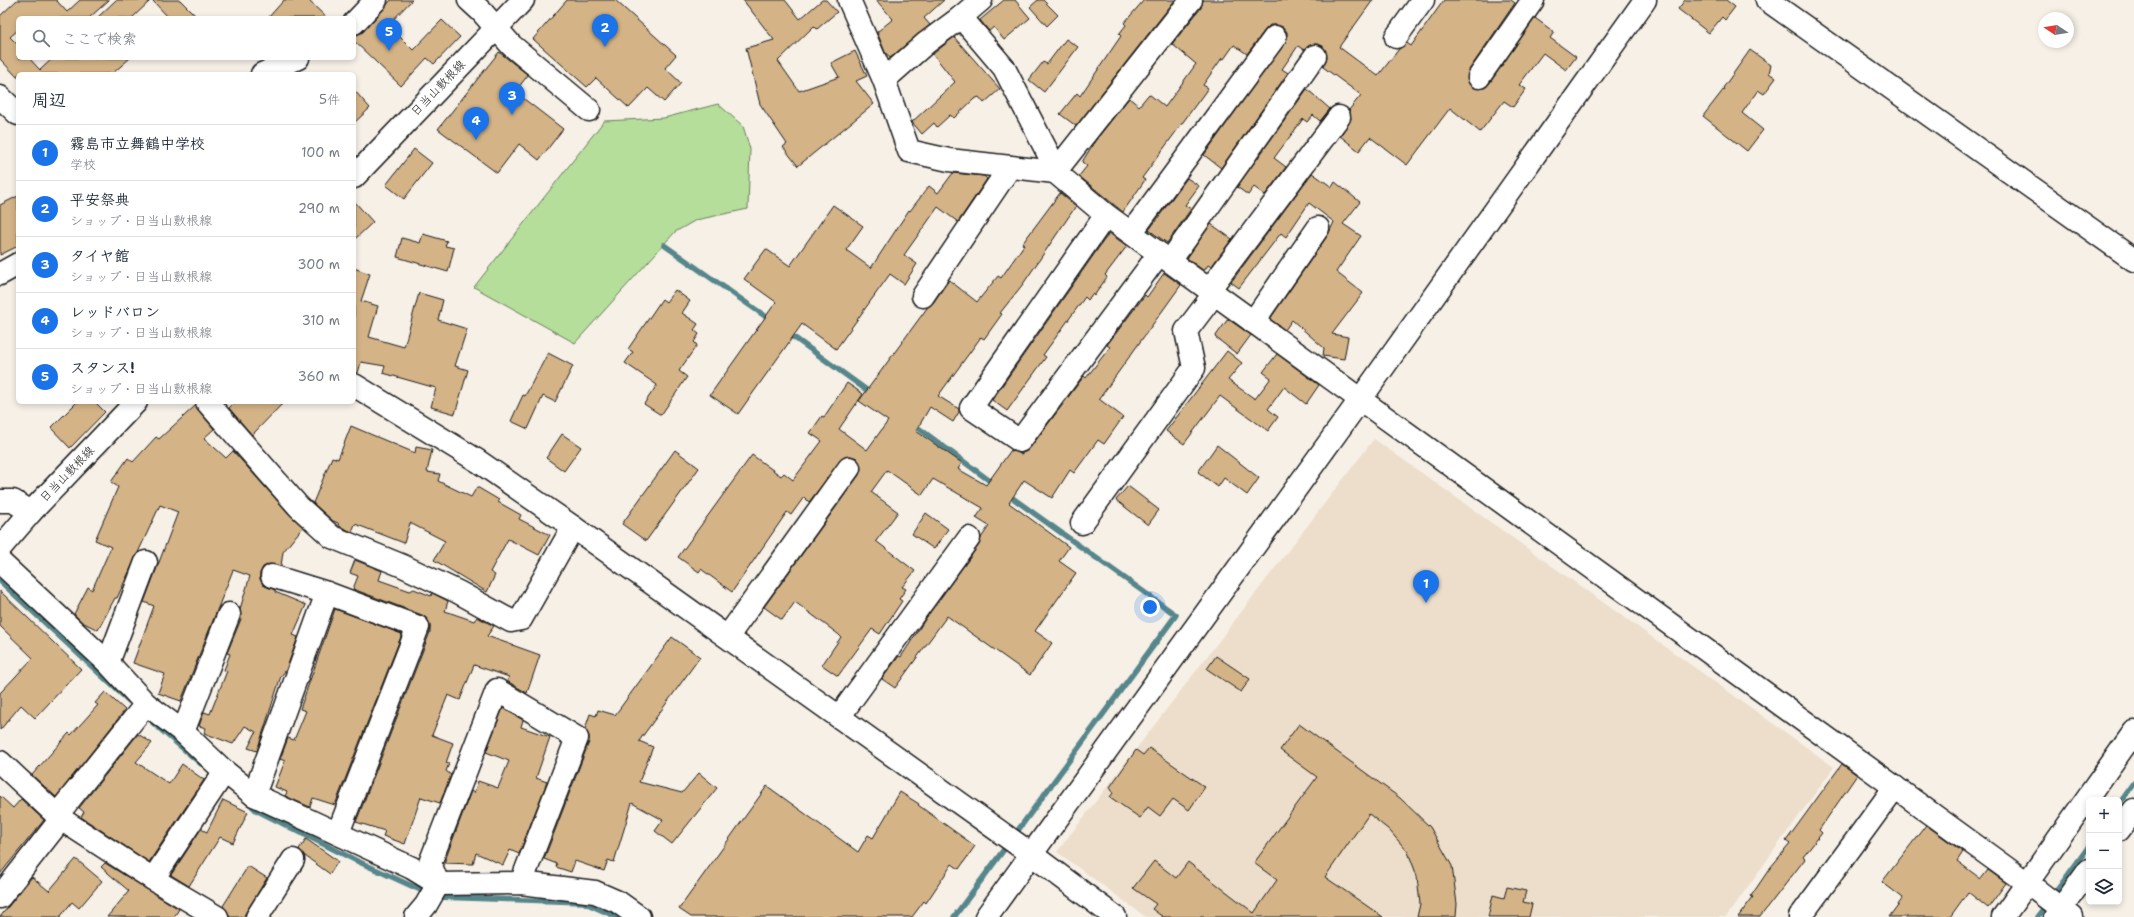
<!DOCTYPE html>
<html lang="ja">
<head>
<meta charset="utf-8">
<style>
	:root { --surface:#fff; --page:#f2f2f3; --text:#1f2937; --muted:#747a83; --line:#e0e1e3; --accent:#1a73e8 }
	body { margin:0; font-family:"Shantell Sans","Klee One",sans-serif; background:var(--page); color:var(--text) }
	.controls { position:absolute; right:12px; bottom:12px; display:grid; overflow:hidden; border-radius:6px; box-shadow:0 2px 6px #0003 }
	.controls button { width:36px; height:36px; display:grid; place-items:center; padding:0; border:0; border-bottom:1px solid var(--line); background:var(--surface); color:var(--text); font:20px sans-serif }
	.compass { position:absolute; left:2038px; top:12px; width:36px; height:36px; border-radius:50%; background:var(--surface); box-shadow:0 2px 6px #0003; rotate:282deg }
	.you { position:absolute; left:1150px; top:607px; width:14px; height:14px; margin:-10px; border:3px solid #fff; border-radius:50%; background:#1a73e8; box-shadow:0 0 0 6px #1a73e833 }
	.badge { display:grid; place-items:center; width:26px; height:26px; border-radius:50%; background:var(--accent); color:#fff; font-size:13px; font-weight:700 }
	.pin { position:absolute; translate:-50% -33px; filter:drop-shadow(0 1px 2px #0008) }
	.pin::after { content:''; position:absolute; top:21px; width:14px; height:12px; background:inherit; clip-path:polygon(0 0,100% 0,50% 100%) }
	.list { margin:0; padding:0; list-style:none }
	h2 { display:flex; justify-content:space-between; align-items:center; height:52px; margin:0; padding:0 16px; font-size:17px }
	h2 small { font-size:13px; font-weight:400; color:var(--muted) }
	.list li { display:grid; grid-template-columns:26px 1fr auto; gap:12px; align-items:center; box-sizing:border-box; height:56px; padding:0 16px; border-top:1px solid var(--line) }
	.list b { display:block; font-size:15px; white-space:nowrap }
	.list p { margin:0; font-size:13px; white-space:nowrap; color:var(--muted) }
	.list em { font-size:13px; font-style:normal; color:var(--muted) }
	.icon { flex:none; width:22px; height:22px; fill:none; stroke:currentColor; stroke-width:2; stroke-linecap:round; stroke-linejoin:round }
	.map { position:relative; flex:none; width:2134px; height:917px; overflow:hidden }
	.search { position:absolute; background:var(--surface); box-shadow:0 2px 6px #0003; left:16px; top:16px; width:340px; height:44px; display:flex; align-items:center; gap:10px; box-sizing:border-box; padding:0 14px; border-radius:6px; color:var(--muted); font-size:15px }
	.panel { position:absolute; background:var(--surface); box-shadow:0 2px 6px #0003; left:16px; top:72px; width:340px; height:332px; border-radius:6px }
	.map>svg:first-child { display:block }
	.built { fill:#ecdeca }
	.green { fill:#b5de9a; stroke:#687d5b }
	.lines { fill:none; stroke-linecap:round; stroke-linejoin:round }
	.stream { stroke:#56868b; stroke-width:5.5 }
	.building { fill:#d4b387; stroke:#1c1c1c }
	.minor-casing { stroke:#1c1c1c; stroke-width:25 }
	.major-casing { stroke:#1c1c1c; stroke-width:25 }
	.minor { stroke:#fff; stroke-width:22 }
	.major { stroke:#fff; stroke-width:22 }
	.labels { text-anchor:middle; stroke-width:3; stroke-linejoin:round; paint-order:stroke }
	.street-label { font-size:12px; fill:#1c1c1c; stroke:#fff }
</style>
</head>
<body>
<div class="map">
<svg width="2134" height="917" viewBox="0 0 2134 917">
	<rect width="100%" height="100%" fill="#f6f0e7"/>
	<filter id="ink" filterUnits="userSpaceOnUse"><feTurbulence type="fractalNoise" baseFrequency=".025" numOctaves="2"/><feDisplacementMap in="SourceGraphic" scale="8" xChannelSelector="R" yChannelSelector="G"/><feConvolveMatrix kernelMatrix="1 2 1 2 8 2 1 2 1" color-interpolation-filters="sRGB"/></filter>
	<g filter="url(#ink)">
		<path class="built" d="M1374 439 1834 767 1726 917H1146L1057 852Z"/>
		<path class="green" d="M718 104 743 126 750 149 748 209 696 220 675 232 575 343 474 287 604 121 664 118Z"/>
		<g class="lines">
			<g class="stream">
				<path d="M664 245 772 321"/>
				<path d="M788 333 872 394"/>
				<path d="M913 424 994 484"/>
				<path d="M1007 494 1176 615 1013 837"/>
				<path d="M0 581 129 701"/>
				<path d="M153 723 201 764"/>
				<path d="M248 802 256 810 355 860 427 893"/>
				<path d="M2119 804 2134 783"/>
				<path d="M437 897 583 902 617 917"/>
				<path d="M2052 897 2089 846"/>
				<path d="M954 917 1008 844"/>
				<path d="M2037 917 2047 904"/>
			</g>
		</g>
		<g class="building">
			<path d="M17 0H56L67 12 80 0H109L89 18H18V30L10 37 18 45V58H29L40 70 53 58H130L112 74H18V78L0 59V16Z"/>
			<path d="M116 0H151L132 18H97Z"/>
			<path d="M152 0H180L198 18H169Z"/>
			<path d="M284 0H308L327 18H268Z"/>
			<path d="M391 0H412L388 25 413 50 442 20 460 37 434 64 427 58 401 86 354 41V36L363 32Z"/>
			<path d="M567 0H615L676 55 665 68 681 83 664 102 648 88 629 108 596 78 587 87 533 39Z"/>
			<path d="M743 0H785L800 19 822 0H826L837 12 817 29 814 26 778 61 799 91 839 77 831 63 855 51 867 76 856 81 874 104 798 166 783 147 787 144 760 104 746 48 774 40Z"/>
			<path d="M876 0H944L924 18 930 25 890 58 885 52 877 32 893 19Z"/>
			<path d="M1004 0H1015L1030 18 1004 40 994 27 989 31 980 20Z"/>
			<path d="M1038 0H1043L1058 15 1047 26 1030 7Z"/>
			<path d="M1144 0H1175L1076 126 1060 114 1077 93 1080 96 1121 36 1119 34 1126 25 1124 23Z"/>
			<path d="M1203 0H1373L1339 47 1378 76 1399 49 1407 43 1411 46 1444 0H1511L1515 3 1469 70 1468 82 1472 87 1484 88 1489 84 1535 18 1554 32 1550 38 1576 57 1566 70 1543 53 1519 85 1526 89 1513 107 1504 101 1480 132 1450 108 1407 165 1370 137 1359 151 1340 136 1351 119 1349 110 1361 95 1323 67 1327 57 1323 46 1317 44 1310 45 1304 50 1298 46 1282 69 1288 73 1221 168 1204 155 1287 39V32L1283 27 1277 25H1270L1265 30 1247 54 1234 45 1224 59 1222 58 1203 85 1208 88 1142 178 1145 180 1123 212 1079 176 1087 166 1082 162 1095 141 1129 98 1139 106 1149 94 1165 107 1196 64 1172 44 1201 8Z"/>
			<path d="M1685 0H1726L1735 7 1725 20 1722 17 1709 33 1678 9Z"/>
			<path d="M954 37 1000 89 984 103 979 97 974 99 954 118 950 115 937 127 934 123 922 134 912 122 955 82 933 54Z"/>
			<path d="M1066 39 1078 47 1044 92 1029 80 1043 62 1047 64Z"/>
			<path d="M1750 50 1771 65 1769 73 1776 78 1764 94 1758 90 1742 113 1763 130 1747 151 1703 116 1724 89 1723 88Z"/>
			<path d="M499 52 528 75 515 92 563 129 539 160 519 144 497 173 438 129Z"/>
			<path d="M1307 89 1330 109 1320 121 1313 115 1307 122 1303 119 1274 158 1286 167 1265 195 1254 187 1248 195 1237 187Z"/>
			<path d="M354 90 370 108 354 123Z"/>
			<path d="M414 149 432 163 404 199 386 185Z"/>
			<path d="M953 173 984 176 987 179 958 222 938 207 904 255 917 264 904 284 890 274 836 349 802 324 738 414 710 395 776 302 744 279 766 249 790 266 833 205 863 226 846 250 871 268 909 210 910 211 929 186 938 193Z"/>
			<path d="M1312 173 1332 187 1335 182 1360 202 1343 224 1361 236 1336 272 1363 293 1332 334 1348 337 1344 359 1323 356 1324 348 1292 320 1285 330 1270 319 1328 235 1334 222 1309 203 1286 237 1281 233 1239 288 1231 282Z"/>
			<path d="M1187 178 1199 186 1185 205 1191 209 1167 243 1149 230Z"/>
			<path d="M1060 193 1076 206 1023 284 1000 313 1002 314 984 339 981 337 938 396 959 409V412L953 422 930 407 916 431 962 463 958 469 986 485 1011 450 1021 454 1030 448 1084 376 1086 378 1110 347 1107 345 1145 295 1147 297 1164 273 1181 285 1099 399 1123 417 1104 444 1098 440 1074 473 1070 470 1052 498 1024 480 1009 503 1069 547 1059 561 1076 573 1035 631 1052 643 1030 675 947 616 895 688 882 679 899 656 901 657 926 618 979 545 981 538 989 526 976 518 983 508 933 479 922 495 887 470 871 492 898 512 876 541 915 571 902 587 906 589 899 599 902 601 880 634 872 629 838 676 822 665 841 637 838 634 795 602 782 620 764 607 859 475 861 469 857 458 851 456 844 457 809 502 804 497 791 515 787 512 732 592 701 569 699 572 678 557 752 455 781 476 784 473 793 480 822 441 810 433 822 416 824 417 847 383 863 394 839 429 867 450 888 421 859 401 927 308 933 303 949 280 977 302 998 276 1001 278 1024 245 1022 244Z"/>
			<path d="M18 196V246L0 255V205Z"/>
			<path d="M354 201 373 222 354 240Z"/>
			<path d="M1211 224 1232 239 1211 267 1208 265 1204 271 1187 258Z"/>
			<path d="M1109 233 1127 246 1105 275 1107 277 1094 296 1092 294 1088 300 1085 297 1043 355 1046 357 1007 411 992 400Z"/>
			<path d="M423 234 447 241 445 246 454 248 448 272 397 257 402 238 420 243Z"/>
			<path d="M354 268 370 274 361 301 378 306 369 337 404 347 419 293 443 300 438 320 467 329 455 366 468 370 455 414 431 407 436 388 383 373 385 366 361 362 358 373H354Z"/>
			<path d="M675 290 690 301 682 313 698 324 694 330 699 334 694 342 697 345 679 371 687 377 661 415 644 404 657 385 625 363 633 352 628 349 662 299 666 302Z"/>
			<path d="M1228 319 1251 335 1237 354 1215 337Z"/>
			<path d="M1227 351 1242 363 1228 380 1255 399 1271 378 1263 372 1277 354 1319 385 1306 404 1284 387 1268 409 1278 417 1268 431 1220 396 1184 444 1166 431Z"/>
			<path d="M548 353 573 366 555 402 543 396 528 429 511 421 523 395 525 396Z"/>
			<path d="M77 402H95L105 412 70 448 51 428Z"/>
			<path d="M235 402H284L252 435 229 408Z"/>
			<path d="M195 406 214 429 204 438 226 458 233 451 290 515 303 527 283 552 281 566 269 564 263 567 260 573V579L263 585 275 590V592L306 605 293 635 298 637 286 670 281 676 257 751 248 748 256 732 245 726 233 744 204 733 206 728 199 726 204 712 210 714 227 671 224 670 230 654 227 653 241 619 240 609 250 576 233 570 181 701 158 693 165 674 133 663 154 606 144 602 178 512 160 505 117 598H115L98 630 82 622 74 614 88 587 92 590 111 547 95 540 118 487 111 482 128 458 133 462 156 437 159 439Z"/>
			<path d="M351 426 415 453 416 447 432 450 427 472 440 474 438 481 471 497 477 487 499 500 498 502 521 515 519 519 550 535 539 555 508 539 490 572 495 575 487 592 434 560 445 541 410 523 404 543 355 524 352 532 339 526 338 523 333 521 313 503 332 457 338 459Z"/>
			<path d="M562 434 581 447 564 471 546 458Z"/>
			<path d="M1217 445 1259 478 1247 495 1224 478 1218 487 1198 472Z"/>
			<path d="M675 450 699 468 646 541 622 524Z"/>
			<path d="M1128 486 1159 510 1148 525 1116 500Z"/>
			<path d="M926 513 948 529 934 549 912 534Z"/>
			<path d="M355 560 382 571 379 580 410 591 414 589 431 596 432 593 448 601 445 611 474 621 477 617 494 626 487 636 540 655 527 693 507 681 509 677 474 665 460 700 448 695 432 735 453 743 446 763 449 764 446 771 451 775 440 803 421 797 405 844 383 836 385 831 356 822 430 632V625L427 619 422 615 353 589 358 576 350 573Z"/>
			<path d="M0 591 81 669 35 718 21 705 0 730V693L33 658 0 626Z"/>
			<path d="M335 609 402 634 335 805 313 798 310 807 285 796 287 792 275 787 285 761 280 759 288 738 294 740 306 711 300 709Z"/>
			<path d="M672 637 700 657 639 741 653 747 639 782 682 793 699 773 717 788 672 844 655 831 663 820 632 803 614 862 608 860 604 871 575 861 571 872 556 867 557 864 544 859 589 742V736L585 729 590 714 596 716 598 710 615 715Z"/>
			<path d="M1216 656 1250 679 1241 692 1207 669Z"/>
			<path d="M105 692 125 710 56 797 32 775 69 733 71 735 98 705 95 703Z"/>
			<path d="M503 708 523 720 521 727 550 737 536 778 547 782 519 854 510 850 503 865 476 853 473 864 444 863 471 791 474 793 478 781 498 788 509 761 486 752Z"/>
			<path d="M1299 724 1400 798 1430 827 1452 866 1457 904 1456 917H1417L1420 904 1417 876 1408 852 1389 830 1369 814 1325 877 1383 917H1163L1152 909 1156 904 1133 888 1154 861 1176 878 1188 862 1254 913 1277 880 1254 863 1317 777 1280 750Z"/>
			<path d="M138 734 152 743 136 762 169 784 182 764 204 780 149 862 81 817 84 812 79 808Z"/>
			<path d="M1149 748 1205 787 1189 810 1173 799 1160 816 1148 807 1140 818 1110 797 1113 793 1110 787 1136 750 1143 755Z"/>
			<path d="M1842 764 1857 775 1819 830 1822 833 1803 857 1805 859 1760 917H1738L1753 897 1751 896 1770 868 1790 844 1786 841Z"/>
			<path d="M767 786 858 852 868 835 873 838 900 792 919 804 918 805 975 846 959 869 952 864 926 903 924 901 912 917H691L679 909Z"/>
			<path d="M0 796 13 808 21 799 44 820 0 874Z"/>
			<path d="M223 800 248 812 233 843 220 837 189 886 171 875 201 829 207 832Z"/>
			<path d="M1926 825 1963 852 1957 861 1981 879 1988 870 2006 883 1988 908 1968 892 1950 917H1889L1903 898 1882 882Z"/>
			<path d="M306 839 338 861 330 874 305 856 299 849Z"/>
			<path d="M76 859 102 881 79 908 72 902 60 917H0L32 877 49 891Z"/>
			<path d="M105 863 179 909 174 917H107L129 891 101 867Z"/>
			<path d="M248 866 267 878 243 917H230L223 906Z"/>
			<path d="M1507 887 1526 891 1523 902 1532 904 1529 917H1488L1493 895 1504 898Z"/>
		</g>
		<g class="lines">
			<g class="minor-casing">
				<g id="minor">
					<path d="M469 0 482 12 511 45 589 110"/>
					<path d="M849 0 884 80 909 151 949 160 1055 172"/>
					<path d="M1767 0 2134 260"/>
					<path d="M961 17 1004 68 1053 163 1055 172 1106 215 2027 883 2072 917"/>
					<path d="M354 23 376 0"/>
					<path d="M1396 37 1423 0"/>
					<path d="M262 74 298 58"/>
					<path d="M1479 77 1533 0"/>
					<path d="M884 80 926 43 961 17 981 0"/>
					<path d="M0 97 18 114"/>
					<path d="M1055 172 1191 0"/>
					<path d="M1106 215 971 408 1020 441 1159 254"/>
					<path d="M1131 233 1275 37"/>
					<path d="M1170 261 1315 56"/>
					<path d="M0 274 18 264"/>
					<path d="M1209 290 1339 117"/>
					<path d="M923 296 1010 167"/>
					<path d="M1253 322 1318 228"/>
					<path d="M354 385 478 461 573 527 1031 854 1115 917"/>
					<path d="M207 402 299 507 332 537 403 566 458 592 511 621 521 619 573 527"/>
					<path d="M0 501H13L31 512"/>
					<path d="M1082 523 1194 368 1186 331 1214 294"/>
					<path d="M0 562 108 663 146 704 183 732 223 770 254 795 412 868 438 884 521 883 595 892 618 902 639 917"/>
					<path d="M272 576 327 593"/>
					<path d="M728 636 849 468"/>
					<path d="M108 663 146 562"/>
					<path d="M839 717 969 538"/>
					<path d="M183 732 229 614"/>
					<path d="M0 762 61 819 153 879 217 917"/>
					<path d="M254 795 327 593 418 627 338 833"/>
					<path d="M57 815 146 704"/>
					<path d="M2119 830 2134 810"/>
					<path d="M153 879 221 777 223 770"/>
					<path d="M0 897 61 819"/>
					<path d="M257 917 293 860"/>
					<path d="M416 917 426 905 438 884 430 863 497 690 577 738 521 883"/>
					<path d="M986 917 1360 400 1645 0"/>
					<path d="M1800 917 1895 787"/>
					<path d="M2003 917 2134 732"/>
					<path d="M2055 917 2089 870"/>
				</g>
			</g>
			<g class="major-casing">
				<g id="major">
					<path d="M354 177 523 0"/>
					<path d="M0 548 31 512 136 402"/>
				</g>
			</g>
			<use href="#minor" class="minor"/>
			<use href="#major" class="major"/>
		</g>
	</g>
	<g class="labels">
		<g class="street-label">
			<text transform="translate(438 88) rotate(-46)" y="4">日当山敷根線</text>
			<text transform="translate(67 474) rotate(-46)" y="4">日当山敷根線</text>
		</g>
	</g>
</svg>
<div class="controls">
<button>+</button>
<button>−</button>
<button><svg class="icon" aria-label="layers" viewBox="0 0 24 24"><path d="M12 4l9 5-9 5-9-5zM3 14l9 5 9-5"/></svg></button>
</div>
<svg class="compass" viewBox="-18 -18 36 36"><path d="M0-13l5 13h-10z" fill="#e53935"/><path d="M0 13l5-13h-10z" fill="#747a83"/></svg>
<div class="you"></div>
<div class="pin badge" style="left:1426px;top:603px">1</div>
<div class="pin badge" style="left:605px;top:47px">2</div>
<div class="pin badge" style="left:512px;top:115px">3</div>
<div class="pin badge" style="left:476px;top:140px">4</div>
<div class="pin badge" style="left:389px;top:51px">5</div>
<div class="search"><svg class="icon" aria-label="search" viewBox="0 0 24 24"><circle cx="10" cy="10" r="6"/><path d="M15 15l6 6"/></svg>ここで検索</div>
<section class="panel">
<h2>周辺<small>5件</small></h2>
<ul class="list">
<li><span class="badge">1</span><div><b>霧島市立舞鶴中学校</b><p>学校</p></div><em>100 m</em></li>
<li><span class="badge">2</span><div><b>平安祭典</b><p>ショップ · 日当山敷根線</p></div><em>290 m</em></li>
<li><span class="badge">3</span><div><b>タイヤ館</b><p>ショップ · 日当山敷根線</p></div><em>300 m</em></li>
<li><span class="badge">4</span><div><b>レッドバロン</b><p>ショップ · 日当山敷根線</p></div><em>310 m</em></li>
<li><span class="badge">5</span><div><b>スタンス!</b><p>ショップ · 日当山敷根線</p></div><em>360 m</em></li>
</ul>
</section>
</div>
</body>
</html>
